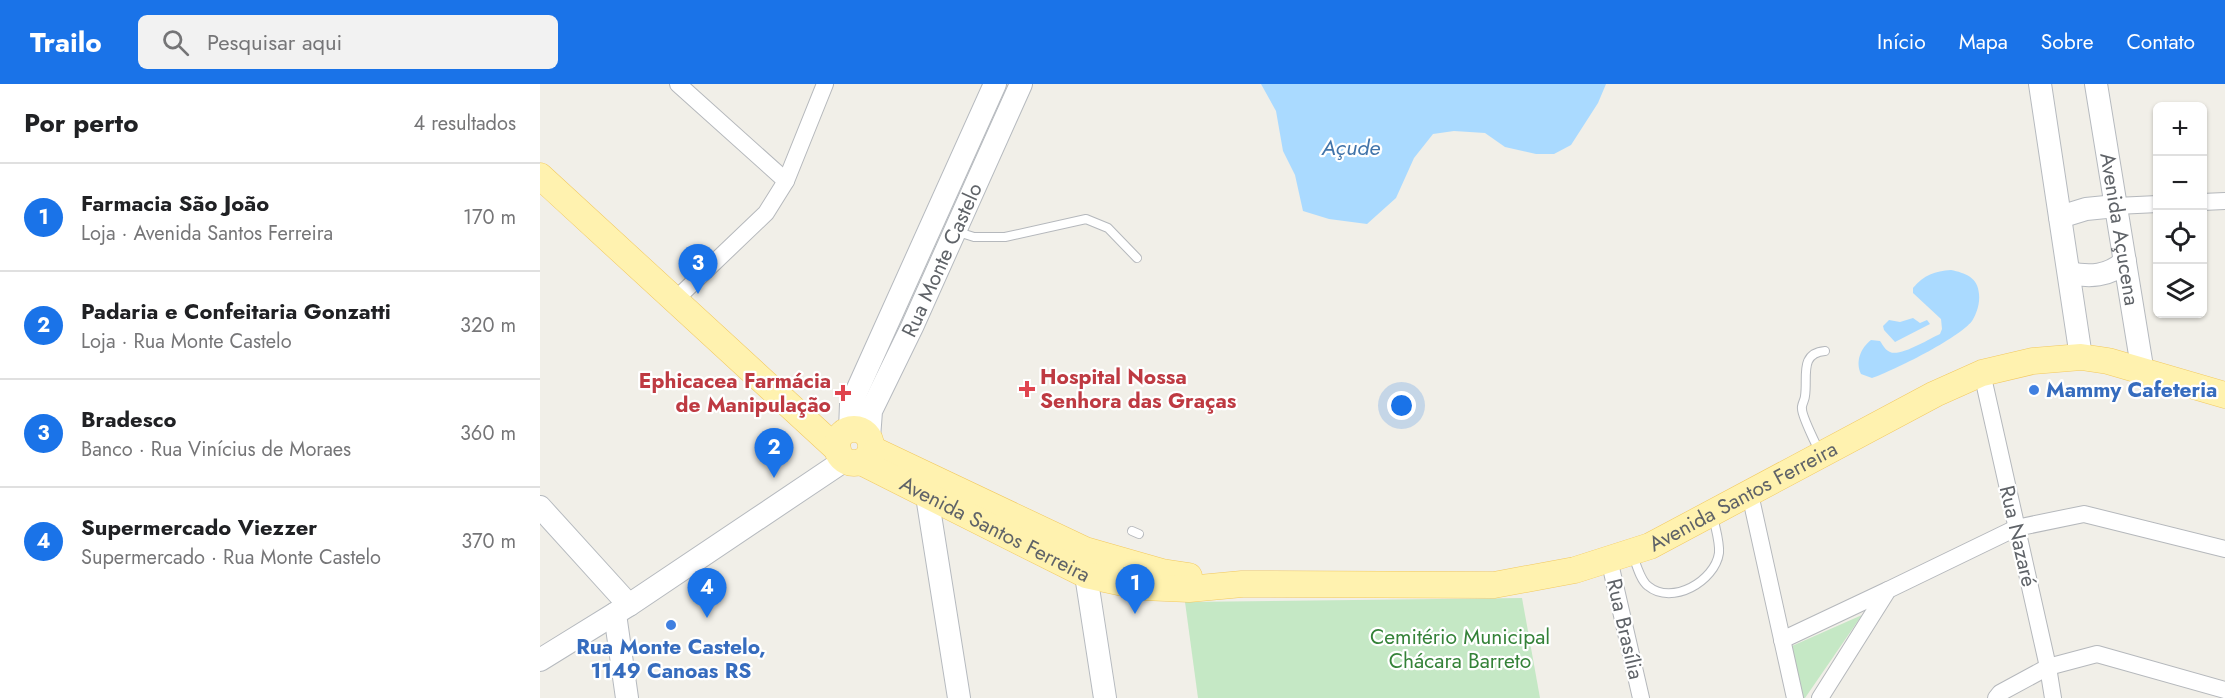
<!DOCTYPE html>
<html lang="pt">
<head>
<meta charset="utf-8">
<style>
	:root { --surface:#fff; --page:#f2f2f2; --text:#202124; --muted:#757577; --line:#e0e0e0; --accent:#1a73e8 }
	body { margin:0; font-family:Jost,sans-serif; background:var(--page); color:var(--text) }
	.controls { position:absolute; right:18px; top:18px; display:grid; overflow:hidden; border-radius:9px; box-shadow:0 2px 4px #0004 }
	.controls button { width:54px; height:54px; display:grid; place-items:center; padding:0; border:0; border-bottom:2px solid var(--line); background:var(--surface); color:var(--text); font:30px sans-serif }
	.you { position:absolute; left:862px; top:322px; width:21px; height:21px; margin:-15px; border:4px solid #fff; border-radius:50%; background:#1a73e8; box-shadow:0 0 0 9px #1a73e833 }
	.badge { display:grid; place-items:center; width:39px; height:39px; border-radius:50%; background:var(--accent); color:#fff; font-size:20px; font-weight:700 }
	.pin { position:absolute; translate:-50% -50px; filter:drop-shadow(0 2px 3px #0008) }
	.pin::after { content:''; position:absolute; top:32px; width:21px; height:18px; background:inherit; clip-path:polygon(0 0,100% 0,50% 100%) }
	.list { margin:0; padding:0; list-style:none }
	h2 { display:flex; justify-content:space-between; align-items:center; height:78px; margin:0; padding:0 24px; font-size:26px }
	h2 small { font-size:20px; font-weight:400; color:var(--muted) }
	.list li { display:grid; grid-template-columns:39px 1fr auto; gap:18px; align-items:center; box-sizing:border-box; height:108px; padding:0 24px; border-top:2px solid var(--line) }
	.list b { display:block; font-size:22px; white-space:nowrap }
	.list p { margin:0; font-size:20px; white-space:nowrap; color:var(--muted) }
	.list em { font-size:20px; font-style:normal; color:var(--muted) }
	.icon { flex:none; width:33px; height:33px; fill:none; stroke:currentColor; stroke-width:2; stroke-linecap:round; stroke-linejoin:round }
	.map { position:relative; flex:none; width:1685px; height:614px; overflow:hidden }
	header { display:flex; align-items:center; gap:36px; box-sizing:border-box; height:84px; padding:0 30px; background:var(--accent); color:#fff }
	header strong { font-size:28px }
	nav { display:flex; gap:33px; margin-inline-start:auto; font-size:21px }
	.search { width:420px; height:54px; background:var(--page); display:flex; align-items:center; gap:15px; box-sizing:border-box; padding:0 21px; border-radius:9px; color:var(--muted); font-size:22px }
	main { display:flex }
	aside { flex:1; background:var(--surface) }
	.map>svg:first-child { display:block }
	.green { fill:#c5e8c5 }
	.water { fill:#aadaff }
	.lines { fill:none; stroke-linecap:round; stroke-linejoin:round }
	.lane-casing { stroke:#b5b8bc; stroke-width:10 }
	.street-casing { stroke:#b5b8bc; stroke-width:18 }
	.secondary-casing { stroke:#b6babf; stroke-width:24 }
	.primary-casing { stroke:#f2c960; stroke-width:27 }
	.lane { stroke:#fff; stroke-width:8 }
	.street { stroke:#fff; stroke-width:16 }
	.secondary { stroke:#fff; stroke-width:22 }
	.primary { stroke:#fff2af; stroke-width:26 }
	.health-dot { fill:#e0444e; stroke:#fff; stroke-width:2 }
	.shop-dot { fill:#3f7fe0; stroke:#fff; stroke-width:2 }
	.labels { text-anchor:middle; stroke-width:4.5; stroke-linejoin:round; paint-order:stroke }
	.street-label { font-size:21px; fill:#5f6368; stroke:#fff }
	.health-label { font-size:21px; font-weight:bold; fill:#be3a42; stroke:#fff; text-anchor:start }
	.shop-label { font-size:21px; font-weight:bold; fill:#366cbe; stroke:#fff; text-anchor:start }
	.park-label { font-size:21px; fill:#348238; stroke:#fff }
	.water-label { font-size:22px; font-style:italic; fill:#4174aa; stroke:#fff }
</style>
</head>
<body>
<header>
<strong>Trailo</strong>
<div class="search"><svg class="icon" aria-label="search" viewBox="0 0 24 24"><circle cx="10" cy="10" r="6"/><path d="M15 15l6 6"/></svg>Pesquisar aqui</div>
<nav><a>Início</a><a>Mapa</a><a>Sobre</a><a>Contato</a></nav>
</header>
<main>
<aside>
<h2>Por perto<small>4 resultados</small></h2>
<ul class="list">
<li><span class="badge">1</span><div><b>Farmacia São João</b><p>Loja · Avenida Santos Ferreira</p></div><em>170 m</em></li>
<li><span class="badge">2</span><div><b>Padaria e Confeitaria Gonzatti</b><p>Loja · Rua Monte Castelo</p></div><em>320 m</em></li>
<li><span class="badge">3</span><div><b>Bradesco</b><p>Banco · Rua Vinícius de Moraes</p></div><em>360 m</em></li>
<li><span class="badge">4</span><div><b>Supermercado Viezzer</b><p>Supermercado · Rua Monte Castelo</p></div><em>370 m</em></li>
</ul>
</aside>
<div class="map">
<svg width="1685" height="614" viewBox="0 0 1685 614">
	<rect width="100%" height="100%" fill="#f1efe8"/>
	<g class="green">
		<path d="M982 514 1000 614H658L645 518Z"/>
		<path d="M1322 531 1265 614H1263L1252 562Z"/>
	</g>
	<g class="water">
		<path d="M721 0H1066L1058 19 1031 61 1014 70H996L965 63 945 49 914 47 893 50 874 74 856 114 827 140 789 135 763 127 755 91 743 67 736 27Z"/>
		<path d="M1411 186C1425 189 1438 193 1439 210 1440 219 1437 229 1432 237 1419 254 1353 287 1332 294L1321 290C1315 277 1321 264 1331 256L1340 257C1343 261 1345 266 1350 268 1360 273 1389 255 1400 250L1402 245 1401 235 1373 209V204C1384 191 1395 187 1411 186Z"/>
		<path d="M1373 234 1380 239 1387 236 1390 240 1355 258 1344 246 1343 242 1349 236 1360 238Z"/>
	</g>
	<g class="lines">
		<g class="lane-casing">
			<g id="lane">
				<path d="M415 147 434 153H465L546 135 568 144 597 174"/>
				<path d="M1280 369C1276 360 1262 333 1262 325 1261 321 1265 316 1265 312 1268 293 1259 269 1285 267"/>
				<path d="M592 447 599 450"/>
				<path d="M1092 469C1096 479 1100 496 1108 502 1132 522 1175 497 1179 469 1180 458 1175 443 1173 432"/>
			</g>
		</g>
		<g class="street-casing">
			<g id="street">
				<path d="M138 0 246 97"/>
				<path d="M1662 118 1685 117"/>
				<path d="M1576 122 1618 120"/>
				<path d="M135 216 226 129 246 97 285 0"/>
				<path d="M1442 289 1508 583 1513 614"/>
				<path d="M1210 410 1255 614"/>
				<path d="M1069 475 1101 614"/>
				<path d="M1242 556 1348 506"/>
				<path d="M1280 614 1348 506 1476 444 1544 430 1685 465"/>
				<path d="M1456 614 1460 609 1508 583 1557 570 1685 606"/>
			</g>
		</g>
		<g class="secondary-casing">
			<g id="secondary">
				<path d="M1500 0 1541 273"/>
				<path id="s1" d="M1556 0 1603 289"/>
				<path d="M1520 133 1546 125 1576 122"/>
				<path d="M1529 189C1549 193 1569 193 1585 177"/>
				<path d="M310 346 311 320 455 0"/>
				<path id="s2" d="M329 354 331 327 372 243 481 0"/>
				<path d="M387 412 419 614"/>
				<path d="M0 423 89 521"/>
				<path d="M545 473 546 491 565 614"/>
				<path d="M75 530 87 614"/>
				<path d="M0 576 89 521 305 376"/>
			</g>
		</g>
		<g class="primary-casing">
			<g id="primary">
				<path d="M0 92 298 366"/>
				<circle cx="314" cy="362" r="17"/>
				<path d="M336 367 545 466 622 488 649 492"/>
				<path id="s3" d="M321 378 546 491 602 503 649 505 702 500 954 501 1035 486 1110 462 1395 310 1442 289 1493 277 1541 273 1568 277 1685 311"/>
			</g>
		</g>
		<use href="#lane" class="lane"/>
		<use href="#street" class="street"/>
		<use href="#secondary" class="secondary"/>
		<use href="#primary" class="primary"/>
	</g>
	<g class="health-dot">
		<path d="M484 296h6v6h6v6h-6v6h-6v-6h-6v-6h6z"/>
		<path d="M300 300h6v6h6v6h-6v6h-6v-6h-6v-6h6z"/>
	</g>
	<g class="shop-dot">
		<circle cx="1494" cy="306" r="6"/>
		<circle cx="131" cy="541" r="6"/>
	</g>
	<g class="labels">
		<g class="street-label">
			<text dy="7" stroke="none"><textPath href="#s1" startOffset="147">Avenida Açucena</textPath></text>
			<text dy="7" stroke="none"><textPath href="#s2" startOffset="194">Rua Monte Castelo</textPath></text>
			<text dy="7" stroke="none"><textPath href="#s3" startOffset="928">Avenida Santos Ferreira</textPath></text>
			<text dy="7" stroke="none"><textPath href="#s3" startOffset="150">Avenida Santos Ferreira</textPath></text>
			<text transform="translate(1478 452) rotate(77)" y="7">Rua Nazaré</text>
			<text transform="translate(1085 545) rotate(77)" y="7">Rua Brasília</text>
		</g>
		<g class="health-label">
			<text x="500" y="300">Hospital Nossa<tspan x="500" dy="24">Senhora das Graças</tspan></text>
			<text x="291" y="304" text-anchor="end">Ephicacea Farmácia<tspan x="291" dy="24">de Manipulação</tspan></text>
		</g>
		<g class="shop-label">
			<text x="1506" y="313">Mammy Cafeteria</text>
			<text x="131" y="570" text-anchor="middle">Rua Monte Castelo,<tspan x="131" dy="24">1149 Canoas RS</tspan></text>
		</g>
		<g class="park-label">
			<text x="920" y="560">Cemitério Municipal<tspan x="920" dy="24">Chácara Barreto</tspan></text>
		</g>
		<g class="water-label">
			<text x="811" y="71">Açude</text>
		</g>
	</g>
</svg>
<div class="controls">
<button>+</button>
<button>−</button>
<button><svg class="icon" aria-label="locate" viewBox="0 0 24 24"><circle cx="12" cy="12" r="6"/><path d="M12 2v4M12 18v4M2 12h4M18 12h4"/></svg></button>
<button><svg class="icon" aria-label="layers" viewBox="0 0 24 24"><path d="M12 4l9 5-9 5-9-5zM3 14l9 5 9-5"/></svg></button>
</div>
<div class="you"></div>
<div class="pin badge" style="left:595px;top:530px">1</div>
<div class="pin badge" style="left:234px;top:394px">2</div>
<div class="pin badge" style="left:158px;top:210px">3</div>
<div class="pin badge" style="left:167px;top:534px">4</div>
</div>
</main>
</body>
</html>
